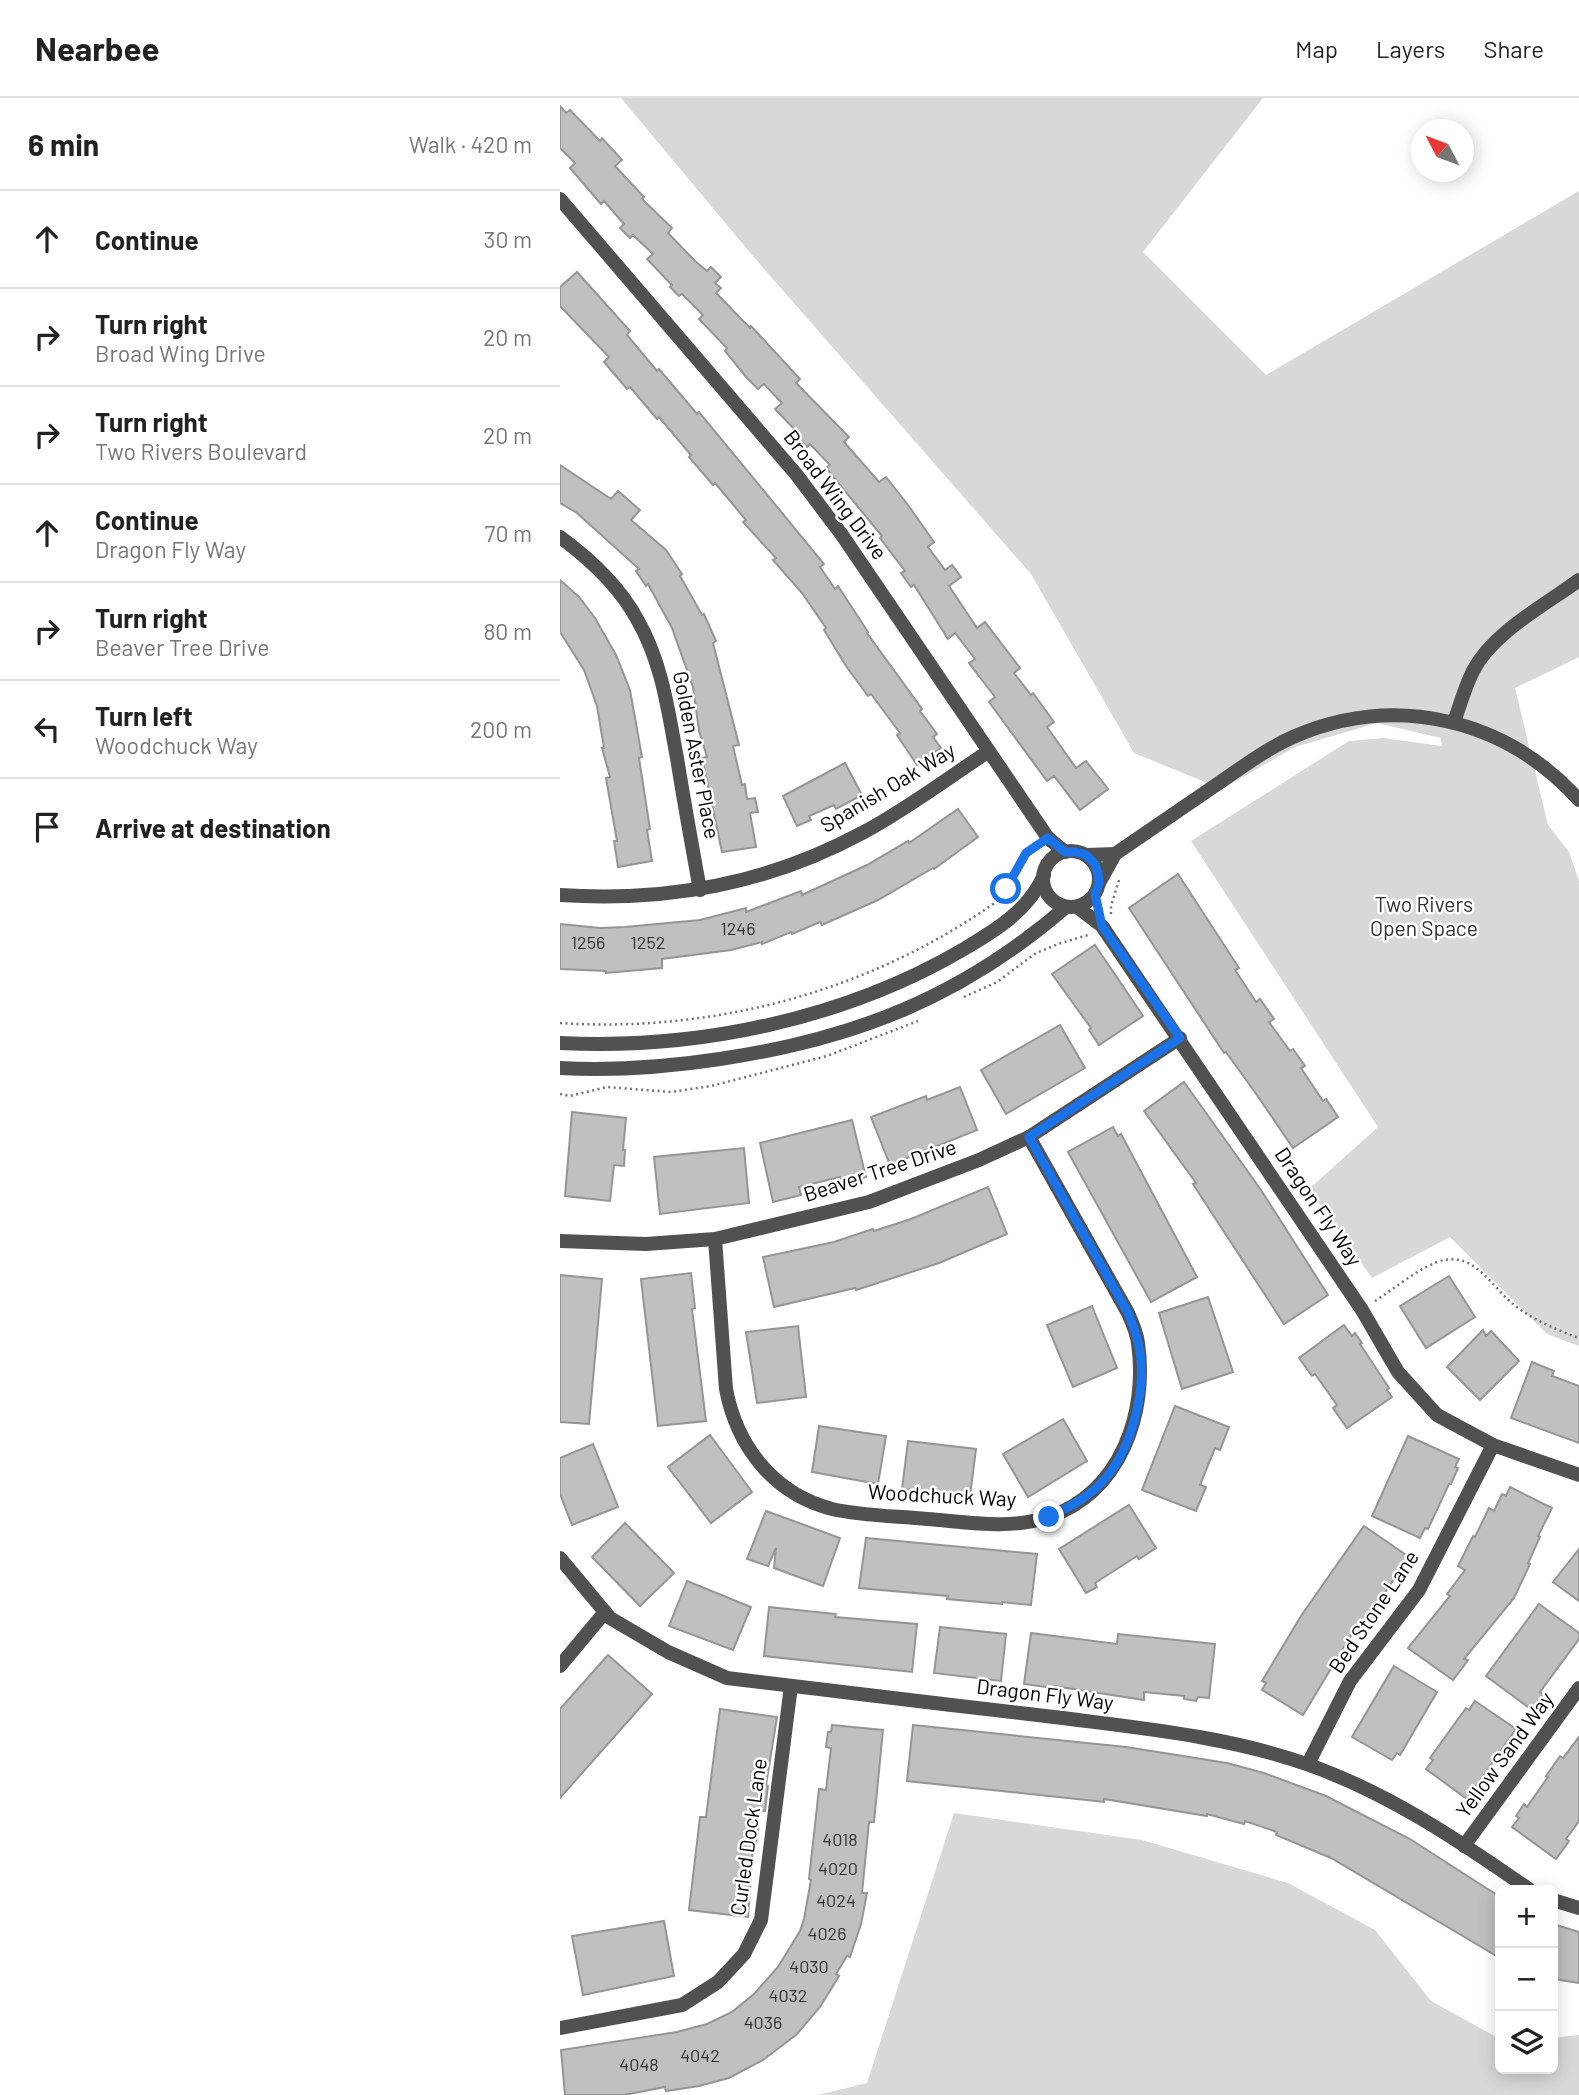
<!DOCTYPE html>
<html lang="en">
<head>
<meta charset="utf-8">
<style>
	:root { --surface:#fff; --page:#f2f2f2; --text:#222; --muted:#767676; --line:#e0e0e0 }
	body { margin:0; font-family:Barlow,sans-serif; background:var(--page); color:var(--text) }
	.controls { position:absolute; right:21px; bottom:21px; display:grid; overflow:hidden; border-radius:10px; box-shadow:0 4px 18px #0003 }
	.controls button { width:63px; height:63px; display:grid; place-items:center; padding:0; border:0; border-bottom:2px solid var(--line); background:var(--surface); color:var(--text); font:35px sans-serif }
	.compass { position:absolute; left:851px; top:21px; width:63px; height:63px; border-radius:50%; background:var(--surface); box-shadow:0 4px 18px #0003; rotate:311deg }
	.stop { position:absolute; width:21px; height:21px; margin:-16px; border:5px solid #1a73e8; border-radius:50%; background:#fff }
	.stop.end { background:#1a73e8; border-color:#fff; box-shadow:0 2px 7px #0008 }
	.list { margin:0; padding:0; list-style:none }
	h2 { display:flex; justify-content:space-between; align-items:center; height:91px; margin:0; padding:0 28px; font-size:30px }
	h2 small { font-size:23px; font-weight:400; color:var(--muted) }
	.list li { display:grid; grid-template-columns:46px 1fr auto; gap:21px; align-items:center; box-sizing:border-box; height:98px; padding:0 28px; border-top:2px solid var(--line) }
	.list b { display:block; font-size:26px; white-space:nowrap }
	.list p { margin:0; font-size:23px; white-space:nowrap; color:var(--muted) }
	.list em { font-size:23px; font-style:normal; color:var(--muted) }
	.icon { flex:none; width:38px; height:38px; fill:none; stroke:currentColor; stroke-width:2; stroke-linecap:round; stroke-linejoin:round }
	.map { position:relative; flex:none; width:1019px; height:1997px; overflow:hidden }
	header { display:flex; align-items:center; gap:42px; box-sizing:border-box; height:98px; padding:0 35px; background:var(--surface); border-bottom:2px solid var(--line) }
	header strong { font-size:33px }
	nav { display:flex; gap:38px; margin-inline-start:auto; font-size:24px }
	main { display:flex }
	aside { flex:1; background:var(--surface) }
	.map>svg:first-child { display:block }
	.green { fill:#d8d8d8 }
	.building { fill:#c0c0c0; stroke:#959595; stroke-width:2 }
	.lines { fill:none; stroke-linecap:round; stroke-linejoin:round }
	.path { stroke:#737373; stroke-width:2.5; stroke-dasharray:2 3.5; stroke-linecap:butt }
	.minor { stroke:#515151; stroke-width:14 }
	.route { stroke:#1a73e8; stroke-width:9 }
	.labels { text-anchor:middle; stroke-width:5; stroke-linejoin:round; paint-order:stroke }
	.number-label { font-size:18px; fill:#303030 }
	.street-label { font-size:21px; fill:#000; stroke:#fff }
	.park-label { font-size:21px; fill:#2f2f2f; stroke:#fff }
</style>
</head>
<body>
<header>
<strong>Nearbee</strong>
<nav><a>Map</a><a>Layers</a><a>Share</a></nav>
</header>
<main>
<aside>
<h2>6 min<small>Walk · 420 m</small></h2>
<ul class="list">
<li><svg class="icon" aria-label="ahead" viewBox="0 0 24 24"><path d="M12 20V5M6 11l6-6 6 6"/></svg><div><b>Continue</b></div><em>30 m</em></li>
<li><svg class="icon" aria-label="right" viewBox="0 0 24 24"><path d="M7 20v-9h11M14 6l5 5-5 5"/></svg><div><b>Turn right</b><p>Broad Wing Drive</p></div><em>20 m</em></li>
<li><svg class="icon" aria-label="right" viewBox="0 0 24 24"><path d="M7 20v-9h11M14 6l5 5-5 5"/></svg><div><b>Turn right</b><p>Two Rivers Boulevard</p></div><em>20 m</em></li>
<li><svg class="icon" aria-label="ahead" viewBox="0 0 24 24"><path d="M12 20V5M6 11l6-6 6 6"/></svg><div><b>Continue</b><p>Dragon Fly Way</p></div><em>70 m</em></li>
<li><svg class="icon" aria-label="right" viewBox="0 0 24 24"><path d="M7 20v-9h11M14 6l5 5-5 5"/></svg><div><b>Turn right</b><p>Beaver Tree Drive</p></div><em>80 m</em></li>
<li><svg class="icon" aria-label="left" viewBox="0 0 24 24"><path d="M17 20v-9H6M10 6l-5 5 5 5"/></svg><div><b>Turn left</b><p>Woodchuck Way</p></div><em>200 m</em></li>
<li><svg class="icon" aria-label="arrive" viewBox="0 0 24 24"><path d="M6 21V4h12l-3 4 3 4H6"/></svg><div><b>Arrive at destination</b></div></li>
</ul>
</aside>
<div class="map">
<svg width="1019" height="1997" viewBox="0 0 1019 1997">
	<rect width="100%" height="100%" fill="#fff"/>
	<g class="green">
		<path d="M61 0H703L583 154 706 277 1019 93V559L955 590 988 727 1009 754 1019 783V1248L987 1236 890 1139 812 1180 749 1091 818 1029 631 743 789 643 823 640 882 648 881 640 817 625 735 649 662 691 574 655 471 476 192 157Z"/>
		<path d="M394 1715 582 1742 728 1785 815 1832 871 1903 940 1941V1971H993V1940L1019 1937V1997H258L307 1985Z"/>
	</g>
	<g class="building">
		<path d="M0 8 6 15 10 12 40 43 42 40 62 62 55 68 84 99 82 101 112 130 108 135 135 163 147 173 151 169 161 179 155 185 161 190 156 195 190 230 191 228 240 281 236 285 289 339 284 344 319 384 326 379 348 407 374 444 368 449 385 472 392 467 401 479 389 488 417 530 425 524 460 570 454 575 471 597 473 595 494 624 487 629 516 670 526 663 548 691 520 712 494 678 487 683 429 604 435 599 409 565 415 561 395 535 388 541 354 487 351 489 341 475 345 473 320 440 322 438 266 370 270 367 250 346 247 349 237 338 239 336 215 311 222 305 204 286 198 291 187 280 165 253 167 250 139 221 143 217 122 196 119 198 110 189 112 187 87 161 93 156 73 137 70 140 60 130 64 126 44 103 41 106 10 70 15 65 0 50Z"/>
		<path d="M17 174 70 233 67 237 97 273 99 271 137 316 139 314 264 466 260 469 275 491 278 488 308 534 307 535 362 611 360 613 377 636 373 639 381 650 357 667 337 637 340 635 311 596 308 598 286 568 264 532 266 530 242 495 213 462 216 460 183 424 186 422 155 385 153 387 129 359 131 357 99 319 97 321 70 289 67 291 44 264 49 259 0 208V189Z"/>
		<path d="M0 367 51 401 58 393 80 412 71 422 106 452 122 476 120 478 142 517 144 516 156 543 153 545 179 647 173 648 182 687 185 686 187 701 195 700 198 714 190 715 196 749 162 754 142 660 147 659 139 633 133 589 112 530 88 486 86 488 76 473 79 471 17 415 0 405Z"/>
		<path d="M0 482 19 499 35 520 56 557 70 592 82 659 79 660 90 731 87 732 92 763 58 769 54 743H57L46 680 50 679 42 650H44L37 608 24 572 0 534Z"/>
		<path d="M285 665 302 697 276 711 274 707 249 718 251 722 237 728 223 698Z"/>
		<path d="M398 711 418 739 374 771 373 770 318 802 262 827 260 824 232 836 231 834 202 846V844L171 852 102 861V870L46 875V873L0 871V826L40 830 65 829 140 822 186 810V814L241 793 242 797 307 767 348 743 349 745Z"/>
		<path d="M618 776 679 870 675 872 696 904 700 901 714 921 709 924 730 953 733 951 745 968 741 970 763 1003 766 1001 778 1019 733 1050 699 1000 666 954 664 955 569 810Z"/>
		<path d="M535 847 583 918 539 947 529 932 531 930 492 876Z"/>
		<path d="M500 927 525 970 446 1016 421 972Z"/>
		<path d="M624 984 701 1092 768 1197 724 1226 633 1086 636 1085 584 1013Z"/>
		<path d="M400 989 417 1032 330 1067 311 1019 366 998 367 1002Z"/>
		<path d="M12 1014 66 1020 63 1052H65L64 1068 54 1067 50 1103 5 1098Z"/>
		<path d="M292 1022 306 1079 282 1085 280 1079 239 1089 241 1097 213 1104 200 1045Z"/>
		<path d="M553 1029 558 1038 561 1036 637 1179 591 1204 508 1054Z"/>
		<path d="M184 1050 189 1105 100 1116 94 1059Z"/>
		<path d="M428 1089 447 1136 379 1165 296 1192 295 1190 214 1209 203 1159 274 1144 313 1131 314 1133 351 1121Z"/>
		<path d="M131 1175 135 1210 132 1211 146 1323 98 1328 81 1181Z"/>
		<path d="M0 1177 42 1181 29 1326 0 1324Z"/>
		<path d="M889 1178 915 1219 866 1250 840 1208Z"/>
		<path d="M648 1199 673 1274 622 1291 599 1215Z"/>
		<path d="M532 1208 557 1270 513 1289 487 1227Z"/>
		<path d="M784 1227 792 1238 795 1235 802 1245 800 1246 829 1290 827 1292 832 1299 787 1330 773 1310 777 1307 755 1276 752 1278 739 1260Z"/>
		<path d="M238 1228 246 1299 197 1305 186 1234Z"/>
		<path d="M923 1232 926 1238 931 1233 959 1263 920 1302 887 1269Z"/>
		<path d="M972 1264 994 1273 992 1278 1019 1288V1345L951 1320Z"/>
		<path d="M615 1308 669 1329 660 1352 655 1350 640 1387 646 1389 636 1413 582 1392Z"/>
		<path d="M503 1321 527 1363 468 1399 443 1356Z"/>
		<path d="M259 1328 326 1338 318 1386 252 1374Z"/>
		<path d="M150 1337 192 1394 151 1425 108 1369Z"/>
		<path d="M848 1338 899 1361 895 1369 898 1370 891 1386H889L868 1431 865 1430 860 1440 812 1418Z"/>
		<path d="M348 1343 416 1351 410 1398 342 1391Z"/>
		<path d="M33 1346 58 1409 12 1427 0 1396V1360Z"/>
		<path d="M950 1389 992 1410 978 1438 980 1439 968 1465 970 1466 954 1500 904 1561 908 1562 893 1582 848 1550 890 1498 887 1496 905 1472 898 1468 913 1438 915 1439 929 1410 934 1413 942 1396 946 1398Z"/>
		<path d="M569 1407 596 1450 579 1461 577 1458 535 1485 537 1489 526 1495 499 1451Z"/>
		<path d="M206 1413 280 1440 263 1488 214 1470 216 1450 208 1468 187 1461Z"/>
		<path d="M65 1425 114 1475 80 1508 32 1459Z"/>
		<path d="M804 1428 849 1459 812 1514 815 1517 804 1532 802 1530 797 1537 793 1534 743 1617 702 1592 706 1585 702 1583 741 1518Z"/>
		<path d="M306 1440 477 1456 471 1507 442 1504V1506L387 1501 388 1498 299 1490Z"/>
		<path d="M1019 1451V1503L993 1484Z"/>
		<path d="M127 1483 191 1509 173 1552 109 1528Z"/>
		<path d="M979 1506 1019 1535V1541L980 1594 983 1597 972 1612 926 1578Z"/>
		<path d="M209 1509 276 1516 275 1519 357 1526 352 1574 204 1558Z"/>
		<path d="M380 1529 446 1536 441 1583 374 1575Z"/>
		<path d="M471 1535 557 1546 558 1536 655 1546 649 1600 638 1599 636 1603 624 1601V1598L584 1594V1602L494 1588V1590L464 1586Z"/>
		<path d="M48 1557 92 1596 0 1700V1611Z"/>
		<path d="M834 1568 877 1594 840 1657 837 1655 832 1662 792 1639Z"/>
		<path d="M915 1603 956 1631 907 1701 866 1671 873 1662 870 1660 906 1610 909 1612Z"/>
		<path d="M160 1611 217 1619 206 1687 208 1688 205 1713 200 1712 196 1748H193L188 1819 129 1812 140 1719H146Z"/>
		<path d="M272 1627 323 1632 314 1724H309L302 1795H307L301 1826 290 1859 287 1858 276 1876 279 1878 260 1909 236 1937 203 1962 169 1980 139 1988 106 1993 105 1989 64 1997H5L1 1952 117 1934 147 1926 172 1914 194 1896 218 1869 240 1833 244 1821 251 1782 249 1781 259 1691 266 1692 271 1650 266 1649 268 1634H271Z"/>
		<path d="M353 1627 566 1649 667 1665 704 1675 766 1698 850 1741 940 1799V1860L771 1760 716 1737 717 1734 685 1723 684 1726 647 1716V1718L544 1701V1704L347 1683Z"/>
		<path d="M1019 1639V1723L1006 1741 1009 1743 996 1761 952 1729 959 1720 956 1718 964 1706 967 1709 988 1679 986 1678 1000 1658 1003 1660Z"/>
		<path d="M104 1823 114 1878 23 1897 12 1838Z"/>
		<path d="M993 1826 1019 1834V1885L993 1881Z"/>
	</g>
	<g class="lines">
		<g class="path">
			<path d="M551 816V808L560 779"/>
			<path d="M404 899 437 884 476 855 501 845 528 837"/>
			<path d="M0 925C152 935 308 894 433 806 454 791 456 762 477 748"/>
			<path d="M0 996 10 998 47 989 111 994 151 988 267 958 358 923"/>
			<path d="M815 1203C834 1191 862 1167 884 1162 916 1156 931 1188 953 1206 971 1221 997 1232 1019 1240"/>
		</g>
		<g class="minor">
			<path d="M0 101 236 376 282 437 488 740 505 754"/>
			<path d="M0 439C30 461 59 488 77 521 102 564 108 612 117 660 124 704 132 748 140 792"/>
			<path d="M894 624C900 607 905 589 913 573 932 535 985 507 1019 482"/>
			<circle cx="511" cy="781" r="28"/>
			<path d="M555 756C589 733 622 710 656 687 681 670 706 651 733 639 835 595 945 620 1019 702"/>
			<path d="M526 757 555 756 539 785"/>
			<path d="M0 797C108 804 208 786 304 734 347 711 388 680 429 653"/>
			<path d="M517 809 542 828 802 1212 838 1274 877 1317 933 1347 1019 1377"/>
			<path d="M0 945C138 952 285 921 404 851 436 832 469 812 484 777"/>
			<path d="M0 970C53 973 107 969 160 961 295 941 402 899 506 809"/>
			<path d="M155 1141 166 1291C177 1349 214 1396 272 1411 303 1418 336 1418 367 1421 407 1424 450 1432 489 1419 561 1394 588 1315 578 1245 577 1235 572 1224 568 1215L469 1039"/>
			<path d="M0 1143 86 1146 155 1141 309 1104 419 1062 469 1039 620 940"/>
			<path d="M0 1460 50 1520 108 1554 167 1580C276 1594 385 1606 494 1619 579 1630 668 1638 749 1667 829 1695 901 1744 970 1792"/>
			<path d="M0 1568 45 1514"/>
			<path d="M748 1666 790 1583 859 1492 933 1347"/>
			<path d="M904 1748 1019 1590"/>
			<path d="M993 1802 1019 1810"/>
			<path d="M0 1930 122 1907 158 1884 184 1856 201 1822 231 1588"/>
		</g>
	</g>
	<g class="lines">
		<path class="route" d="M446 791 466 755 488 740 505 754H516L526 757 534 765 538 775 539 786 535 796 542 828 620 940 469 1039 568 1215C571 1223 575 1232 577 1240 590 1288 572 1358 535 1391 522 1403 505 1411 489 1419"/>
	</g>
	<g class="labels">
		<g class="number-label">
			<text x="178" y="837">1246</text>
			<text x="28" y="851">1256</text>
			<text x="88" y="851">1252</text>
			<text x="280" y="1748">4018</text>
			<text x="278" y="1777">4020</text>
			<text x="276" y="1809">4024</text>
			<text x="267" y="1842">4026</text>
			<text x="249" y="1875">4030</text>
			<text x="228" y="1904">4032</text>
			<text x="203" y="1931">4036</text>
			<text x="140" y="1964">4042</text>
			<text x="79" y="1973">4048</text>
		</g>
		<g class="street-label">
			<text transform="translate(275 397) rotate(53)" y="7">Broad Wing Drive</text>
			<text transform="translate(136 657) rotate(79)" y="7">Golden Aster Place</text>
			<text transform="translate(328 690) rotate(-31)" y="7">Spanish Oak Way</text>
			<text transform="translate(320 1073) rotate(-18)" y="7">Beaver Tree Drive</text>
			<text transform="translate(758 1109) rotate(56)" y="7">Dragon Fly Way</text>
			<text transform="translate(382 1398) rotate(3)" y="7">Woodchuck Way</text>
			<text transform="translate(814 1514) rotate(-56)" y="7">Bed Stone Lane</text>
			<text transform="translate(485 1597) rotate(7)" y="7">Dragon Fly Way</text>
			<text transform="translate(945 1657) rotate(-54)" y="7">Yellow Sand Way</text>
			<text transform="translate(189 1739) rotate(-82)" y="7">Curled Dock Lane</text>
		</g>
		<g class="park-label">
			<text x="864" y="814">Two Rivers<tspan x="864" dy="24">Open Space</tspan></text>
		</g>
	</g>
</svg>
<div class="controls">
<button>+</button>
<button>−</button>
<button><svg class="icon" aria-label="layers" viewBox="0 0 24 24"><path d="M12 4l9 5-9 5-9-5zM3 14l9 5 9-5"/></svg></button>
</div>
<svg class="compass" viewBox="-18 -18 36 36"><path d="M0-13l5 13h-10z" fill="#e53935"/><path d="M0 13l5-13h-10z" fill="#767676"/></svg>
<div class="stop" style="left:446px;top:791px"></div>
<div class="stop end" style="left:489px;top:1419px"></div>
</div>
</main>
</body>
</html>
